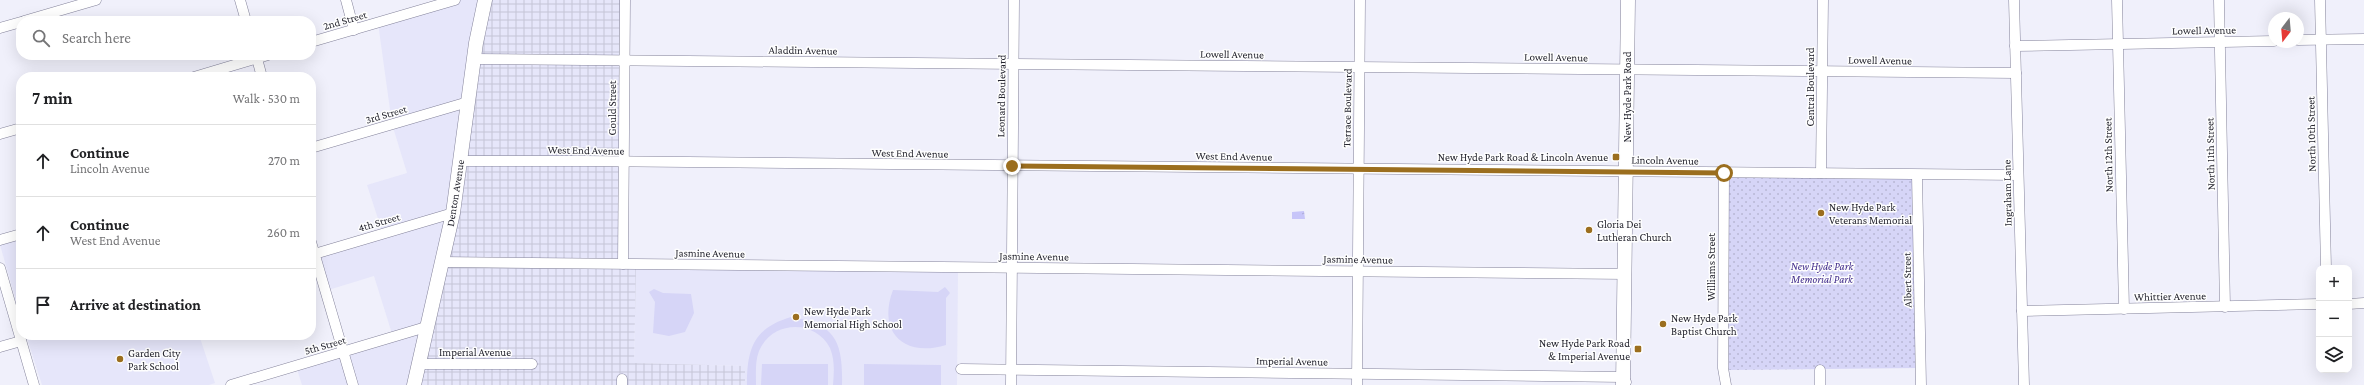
<!DOCTYPE html>
<html lang="en">
<head>
<meta charset="utf-8">
<style>
	:root { --surface:#fff; --page:#f2f2f2; --text:#202124; --muted:#757577; --line:#e0e0e0 }
	body { margin:0; font-family:"Crimson Pro",serif; background:var(--page); color:var(--text) }
	.controls { position:absolute; right:12px; bottom:12px; display:grid; overflow:hidden; border-radius:8px; box-shadow:0 4px 16px #0002 }
	.controls button { width:36px; height:36px; display:grid; place-items:center; padding:0; border:0; border-bottom:1px solid var(--line); background:var(--surface); color:var(--text); font:20px sans-serif }
	.compass { position:absolute; left:2268px; top:12px; width:36px; height:36px; border-radius:50%; background:var(--surface); box-shadow:0 4px 16px #0002; rotate:196deg }
	.stop { position:absolute; width:12px; height:12px; margin:-9px; border:3px solid #9b6e1e; border-radius:50%; background:#fff }
	.stop.end { background:#9b6e1e; border-color:#fff; box-shadow:0 1px 4px #0008 }
	.list { margin:0; padding:0; list-style:none }
	h2 { display:flex; justify-content:space-between; align-items:center; height:52px; margin:0; padding:0 16px; font-size:17px }
	h2 small { font-size:13px; font-weight:400; color:var(--muted) }
	.list li { display:grid; grid-template-columns:26px 1fr auto; gap:12px; align-items:center; box-sizing:border-box; height:72px; padding:0 16px; border-top:1px solid var(--line) }
	.list b { display:block; font-size:15px; white-space:nowrap }
	.list p { margin:0; font-size:13px; white-space:nowrap; color:var(--muted) }
	.list em { font-size:13px; font-style:normal; color:var(--muted) }
	.icon { flex:none; width:22px; height:22px; fill:none; stroke:currentColor; stroke-width:2; stroke-linecap:round; stroke-linejoin:round }
	.map { position:relative; flex:none; width:2364px; height:385px; overflow:hidden }
	.search { position:absolute; background:var(--surface); box-shadow:0 4px 16px #0002; left:16px; top:16px; width:300px; height:44px; display:flex; align-items:center; gap:10px; box-sizing:border-box; padding:0 14px; border-radius:16px; color:var(--muted); font-size:15px }
	.panel { position:absolute; background:var(--surface); box-shadow:0 4px 16px #0002; left:16px; top:72px; width:300px; height:268px; border-radius:16px }
	.map>svg:first-child { display:block }
	.built { fill:#e6e6fa }
	.industrial { fill:url(#industrial-grid) }
	.green { fill:#d6d5f7 }
	.park { fill:url(#park-dots) }
	.water { fill:url(#water-ripples) }
	.lines { fill:none; stroke-linecap:round; stroke-linejoin:round }
	.minor-casing { stroke:#84839b; stroke-width:11 }
	.secondary-casing { stroke:#84839b; stroke-width:15 }
	.minor { stroke:#fff; stroke-width:10 }
	.secondary { stroke:#fff; stroke-width:14 }
	.route { stroke:#9b6e1e; stroke-width:5 }
	.poi-dot { fill:#9b6e1e; stroke:#fefefe; stroke-width:1.5 }
	.labels { text-anchor:middle; stroke-width:3; stroke-linejoin:round; paint-order:stroke }
	.street-label { font-size:11px; fill:#262630; stroke:#fefefe }
	.poi-label { font-size:11px; fill:#262630; stroke:#fefefe; text-anchor:start }
	.park-label { font-size:11px; font-style:italic; fill:#3f2a8a; stroke:#fefefe }
</style>
</head>
<body>
<div class="map">
<svg width="2364" height="385" viewBox="0 0 2364 385">
	<defs>
		<pattern id="industrial-grid" width="8" height="8" patternUnits="userSpaceOnUse"><rect width="8" height="8" fill="#e6e6fa"/><path d="M0 4h8M4 0v8" fill="none" stroke="#c5c5d7"/></pattern>
		<pattern id="park-dots" width="8" height="8" patternUnits="userSpaceOnUse"><rect width="8" height="8" fill="#d6d5f7"/><path d="M2 2h.1M6 6h.1" fill="none" stroke="#b8b7d4" stroke-width="1.8" stroke-linecap="round"/></pattern>
		<pattern id="water-ripples" width="26" height="14" patternUnits="userSpaceOnUse"><rect width="26" height="14" fill="#c7c5f9"/><path d="M2 4q2-2 4 0t4 0M15 11q2-2 4 0t4 0" fill="none" stroke="#aba9d6"/></pattern>
	</defs>
	<rect width="100%" height="100%" fill="#f0f0fb"/>
	<g class="built">
		<path d="M455 0H485L414 385H302L296 366 393 337 374 276 325 291 314 254 383 234 367 185 407 173 392 124 378 23Z"/>
		<path d="M21 239V318L0 245Z"/>
		<path d="M636 269 958 272 957 385H745L744 366 634 363Z"/>
		<path d="M26 335H199L215 383 209 385H42Z"/>
	</g>
	<path class="industrial" d="M485 0H621L620 268 636 269 634 363 745 366V385H415Z"/>
	<g class="green">
		<path d="M945 287 950 293 946 298V345C904 358 877 332 893 290L938 292Z"/>
		<path d="M654 289 663 293 691 294 694 313 685 332 669 336 653 333 655 302 649 292Z"/>
		<path d="M791 317C836 323 843 343 842 385H833C834 373 835 360 830 348 815 319 772 320 759 351 755 361 756 374 756 385H747C747 348 754 328 791 317Z"/>
		<path d="M762 364H828V385H761Z"/>
		<path d="M864 364 941 365V385H864Z"/>
	</g>
	<path class="park" d="M1729 177 1914 178 1918 368 1729 370Z"/>
	<path class="water" d="M1304 211 1305 219H1292V212Z"/>
	<g class="lines">
		<g class="minor-casing">
			<g id="minor">
				<path d="M240 0 246 21"/>
				<path d="M346 0 354 30"/>
				<path d="M2014 0 2024 385"/>
				<path d="M2117 0 2124 309"/>
				<path d="M2219 0 2225 307"/>
				<path d="M2320 0 2326 268"/>
				<path d="M24 21 96 0"/>
				<path d="M0 28 21 22"/>
				<path d="M2298 40 2364 39"/>
				<path d="M311 42 455 0"/>
				<path d="M2015 46 2274 41"/>
				<path d="M256 55 262 77"/>
				<path d="M474 59 2016 73"/>
				<path d="M194 77 268 55"/>
				<path d="M0 134 21 128"/>
				<path d="M311 148 468 102"/>
				<path d="M460 161H585L2018 175"/>
				<path d="M1724 173 1723 368 1726 385"/>
				<path d="M1821 173 1823 0"/>
				<path d="M1917 175 1921 385"/>
				<path d="M0 240 21 234"/>
				<path d="M311 242 353 385"/>
				<path d="M311 255 453 213"/>
				<path d="M442 262 1626 274"/>
				<path d="M623 264 625 0"/>
				<path d="M0 268 34 385"/>
				<path d="M2349 304 2364 303"/>
				<path d="M2022 311 2319 304"/>
				<path d="M0 347 21 341"/>
				<path d="M419 364H532"/>
				<path d="M961 369 1623 377 1626 382"/>
				<path d="M1820 370V385"/>
				<path d="M231 385 426 327"/>
				<path d="M622 385V379"/>
				<path d="M1011 385 1014 0"/>
				<path d="M1357 385 1360 0"/>
			</g>
		</g>
		<g class="secondary-casing">
			<g id="secondary">
				<path d="M414 385 453 213 476 43 485 0"/>
				<path d="M1623 385 1628 0"/>
			</g>
		</g>
		<use href="#minor" class="minor"/>
		<use href="#secondary" class="secondary"/>
	</g>
	<g class="lines">
		<path class="route" d="M1012 166 1724 173"/>
	</g>
	<g class="poi-dot">
		<rect x="1612" y="153" width="8" height="8" rx="2"/>
		<circle cx="1821" cy="213" r="4"/>
		<circle cx="1589" cy="230" r="4"/>
		<circle cx="796" cy="317" r="4"/>
		<circle cx="1663" cy="324" r="4"/>
		<rect x="1634" y="345" width="8" height="8" rx="2"/>
		<circle cx="120" cy="359" r="4"/>
	</g>
	<g class="labels">
		<g class="street-label">
			<text transform="translate(345 20) rotate(-16)" y="4">2nd Street</text>
			<text transform="translate(2204 30) rotate(-1)" y="4">Lowell Avenue</text>
			<text transform="translate(803 50) rotate(1)" y="4">Aladdin Avenue</text>
			<text transform="translate(1232 54) rotate(1)" y="4">Lowell Avenue</text>
			<text transform="translate(1556 57) rotate(1)" y="4">Lowell Avenue</text>
			<text transform="translate(1880 60) rotate(1)" y="4">Lowell Avenue</text>
			<text transform="translate(1810 87) rotate(-90)" y="4">Central Boulevard</text>
			<text transform="translate(1001 96) rotate(-89)" y="4">Leonard Boulevard</text>
			<text transform="translate(1627 97) rotate(-90)" y="4">New Hyde Park Road</text>
			<text transform="translate(612 108) rotate(-90)" y="4">Gould Street</text>
			<text transform="translate(1347 108) rotate(-89)" y="4">Terrace Boulevard</text>
			<text transform="translate(386 114) rotate(-16)" y="4">3rd Street</text>
			<text transform="translate(2311 134) rotate(-91)" y="4">North 10th Street</text>
			<text transform="translate(586 150) rotate(1)" y="4">West End Avenue</text>
			<text transform="translate(910 153) rotate(1)" y="4">West End Avenue</text>
			<text transform="translate(2210 154) rotate(-91)" y="4">North 11th Street</text>
			<text transform="translate(2108 155) rotate(-91)" y="4">North 12th Street</text>
			<text transform="translate(1234 156) rotate(1)" y="4">West End Avenue</text>
			<text transform="translate(1665 160) rotate(1)" y="4">Lincoln Avenue</text>
			<text transform="translate(455 193) rotate(-81)" y="4">Denton Avenue</text>
			<text transform="translate(2007 193) rotate(-91)" y="4">Ingraham Lane</text>
			<text transform="translate(379 222) rotate(-16)" y="4">4th Street</text>
			<text transform="translate(710 253) rotate(1)" y="4">Jasmine Avenue</text>
			<text transform="translate(1034 256) rotate(1)" y="4">Jasmine Avenue</text>
			<text transform="translate(1358 259) rotate(1)" y="4">Jasmine Avenue</text>
			<text transform="translate(1711 267) rotate(-90)" y="4">Williams Street</text>
			<text transform="translate(1907 280) rotate(-91)" y="4">Albert Street</text>
			<text transform="translate(2170 296) rotate(-1)" y="4">Whittier Avenue</text>
			<text transform="translate(325 345) rotate(-16)" y="4">5th Street</text>
			<text x="475" y="356">Imperial Avenue</text>
			<text transform="translate(1292 361) rotate(1)" y="4">Imperial Avenue</text>
		</g>
		<g class="poi-label">
			<text x="1608" y="161" text-anchor="end">New Hyde Park Road &amp; Lincoln Avenue</text>
			<text x="1829" y="211">New Hyde Park<tspan x="1829" dy="13">Veterans Memorial</tspan></text>
			<text x="1597" y="228">Gloria Dei<tspan x="1597" dy="13">Lutheran Church</tspan></text>
			<text x="804" y="315">New Hyde Park<tspan x="804" dy="13">Memorial High School</tspan></text>
			<text x="1671" y="322">New Hyde Park<tspan x="1671" dy="13">Baptist Church</tspan></text>
			<text x="1630" y="347" text-anchor="end">New Hyde Park Road<tspan x="1630" dy="13">&amp; Imperial Avenue</tspan></text>
			<text x="128" y="357">Garden City<tspan x="128" dy="13">Park School</tspan></text>
		</g>
		<g class="park-label">
			<text x="1822" y="270">New Hyde Park<tspan x="1822" dy="13">Memorial Park</tspan></text>
		</g>
	</g>
</svg>
<div class="controls">
<button>+</button>
<button>−</button>
<button><svg class="icon" aria-label="layers" viewBox="0 0 24 24"><path d="M12 4l9 5-9 5-9-5zM3 14l9 5 9-5"/></svg></button>
</div>
<svg class="compass" viewBox="-18 -18 36 36"><path d="M0-13l5 13h-10z" fill="#e53935"/><path d="M0 13l5-13h-10z" fill="#757577"/></svg>
<div class="stop" style="left:1724px;top:173px"></div>
<div class="stop end" style="left:1012px;top:166px"></div>
<div class="search"><svg class="icon" aria-label="search" viewBox="0 0 24 24"><circle cx="10" cy="10" r="6"/><path d="M15 15l6 6"/></svg>Search here</div>
<section class="panel">
<h2>7 min<small>Walk · 530 m</small></h2>
<ul class="list">
<li><svg class="icon" aria-label="ahead" viewBox="0 0 24 24"><path d="M12 20V5M6 11l6-6 6 6"/></svg><div><b>Continue</b><p>Lincoln Avenue</p></div><em>270 m</em></li>
<li><svg class="icon" aria-label="ahead" viewBox="0 0 24 24"><path d="M12 20V5M6 11l6-6 6 6"/></svg><div><b>Continue</b><p>West End Avenue</p></div><em>260 m</em></li>
<li><svg class="icon" aria-label="arrive" viewBox="0 0 24 24"><path d="M6 21V4h12l-3 4 3 4H6"/></svg><div><b>Arrive at destination</b></div></li>
</ul>
</section>
</div>
</body>
</html>
